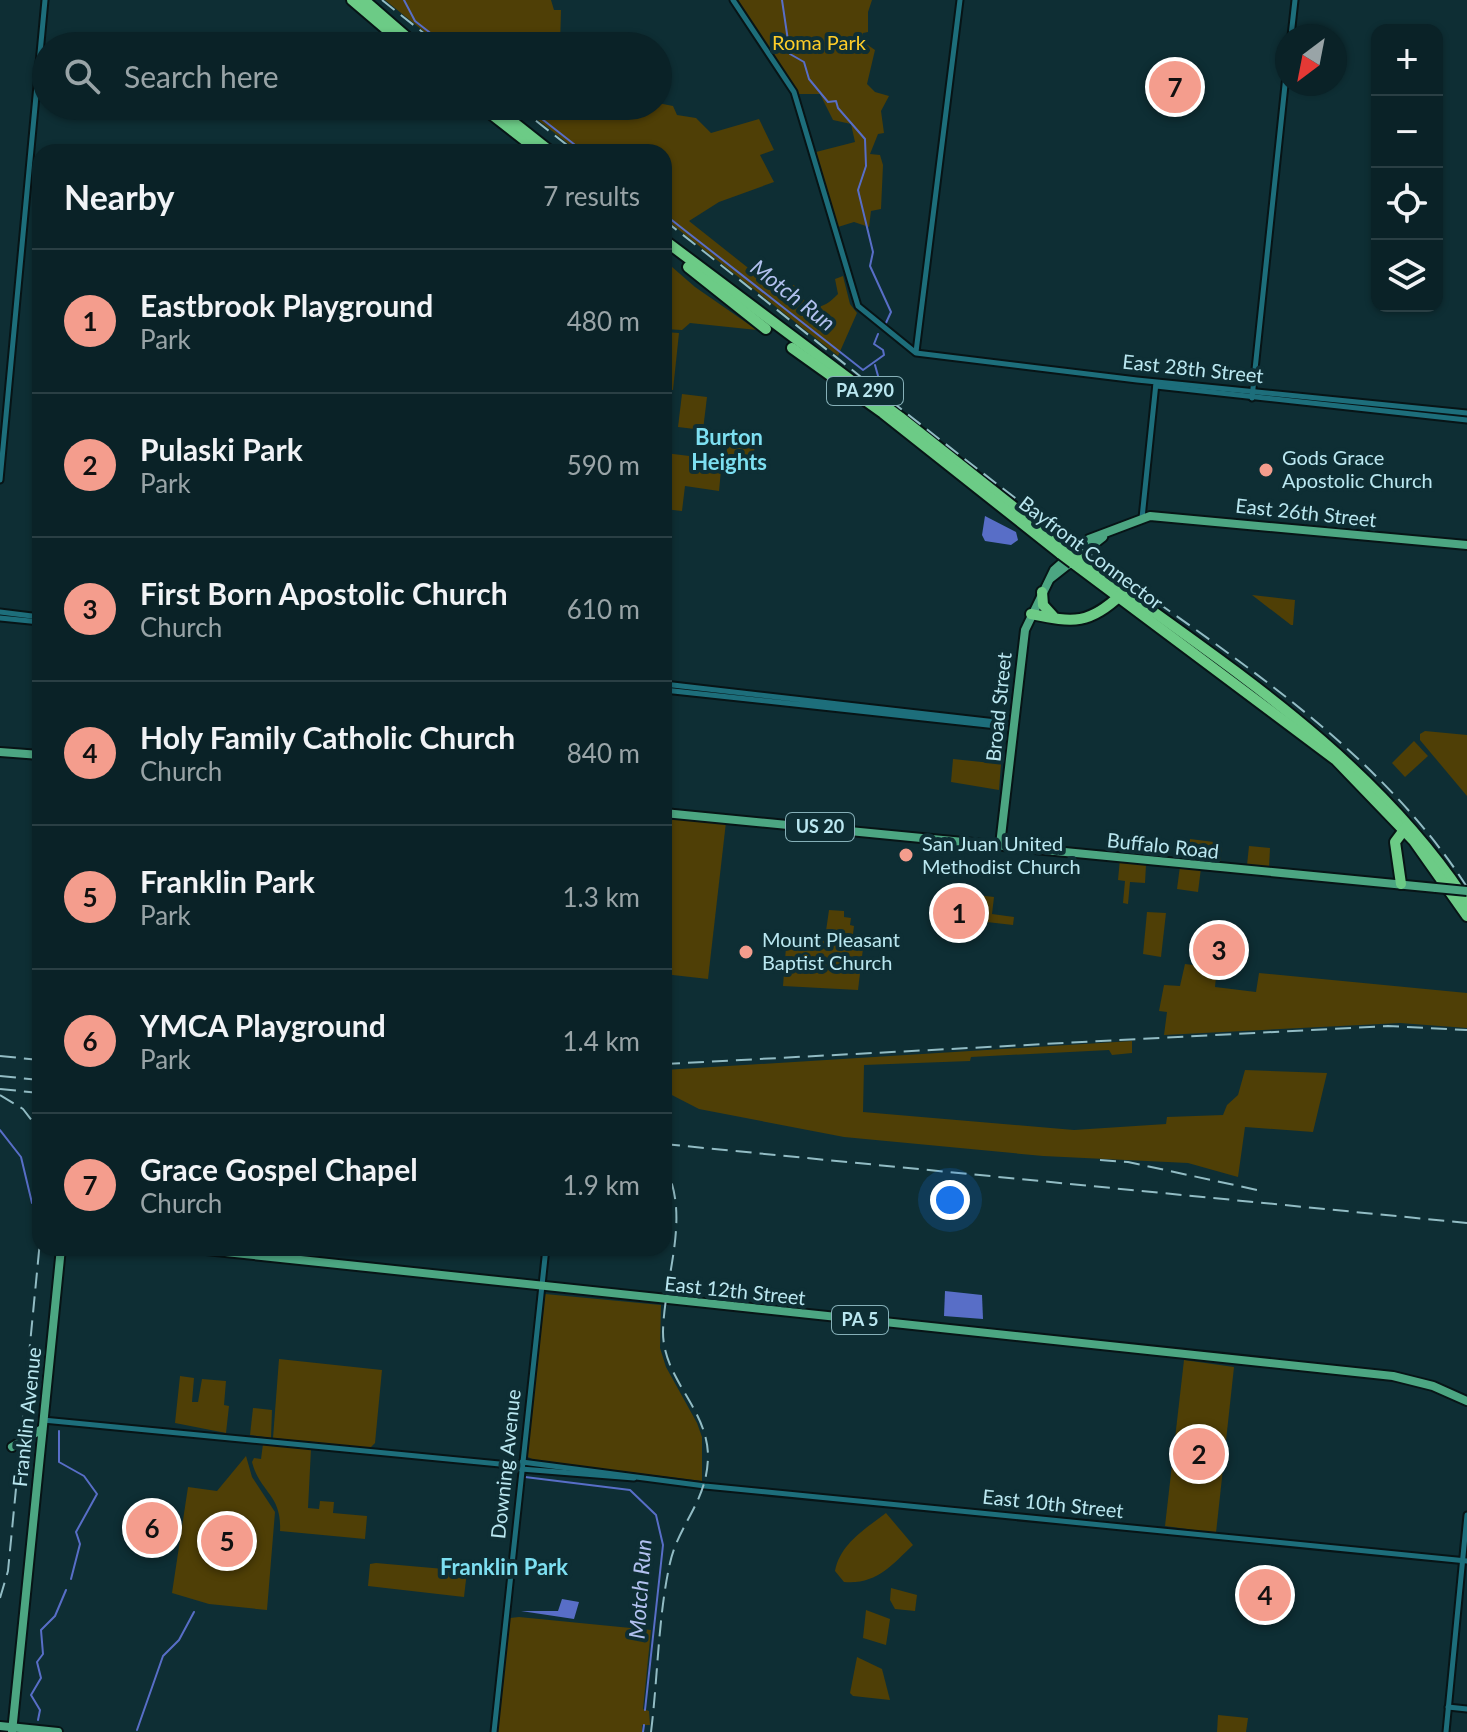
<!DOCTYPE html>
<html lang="en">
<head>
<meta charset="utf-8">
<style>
	:root { --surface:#0a2227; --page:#132a2f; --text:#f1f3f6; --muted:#99a4a7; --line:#2a3f44; --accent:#f49d8d }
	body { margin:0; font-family:Lato,sans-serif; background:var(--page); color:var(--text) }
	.controls { position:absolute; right:24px; top:24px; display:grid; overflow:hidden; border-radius:16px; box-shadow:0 2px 6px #0004 }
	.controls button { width:72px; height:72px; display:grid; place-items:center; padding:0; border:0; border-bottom:2px solid var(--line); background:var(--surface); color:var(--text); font:40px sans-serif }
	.compass { position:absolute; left:1275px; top:24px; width:72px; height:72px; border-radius:50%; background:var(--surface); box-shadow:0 2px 6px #0004; rotate:212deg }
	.you { position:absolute; left:950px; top:1200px; width:28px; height:28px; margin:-20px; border:6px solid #fff; border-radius:50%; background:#1a73e8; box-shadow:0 0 0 12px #1a73e833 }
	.badge { display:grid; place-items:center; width:52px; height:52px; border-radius:50%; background:var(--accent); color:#111; font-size:26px; font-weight:700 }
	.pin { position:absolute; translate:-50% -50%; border:4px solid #fff; box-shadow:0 2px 8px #0006 }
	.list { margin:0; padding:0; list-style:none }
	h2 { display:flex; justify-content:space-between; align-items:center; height:104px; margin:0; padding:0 32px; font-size:34px }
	h2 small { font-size:26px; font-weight:400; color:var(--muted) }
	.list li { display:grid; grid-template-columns:52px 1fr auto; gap:24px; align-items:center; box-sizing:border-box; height:144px; padding:0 32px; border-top:2px solid var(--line) }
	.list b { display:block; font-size:30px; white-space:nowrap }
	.list p { margin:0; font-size:26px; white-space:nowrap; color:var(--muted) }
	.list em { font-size:26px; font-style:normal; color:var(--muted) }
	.icon { flex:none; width:44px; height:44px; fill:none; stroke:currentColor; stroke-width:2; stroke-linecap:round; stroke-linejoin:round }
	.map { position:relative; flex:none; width:1467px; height:1732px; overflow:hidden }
	.search { position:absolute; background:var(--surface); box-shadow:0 2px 6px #0004; left:32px; top:32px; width:640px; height:88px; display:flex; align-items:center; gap:20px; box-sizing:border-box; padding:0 28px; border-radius:44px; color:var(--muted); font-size:30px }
	.panel { position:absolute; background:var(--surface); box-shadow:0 2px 6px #0004; left:32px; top:144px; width:640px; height:1112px; border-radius:24px }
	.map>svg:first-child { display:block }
	.green { fill:#4f3f06 }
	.water { fill:#586ec7 }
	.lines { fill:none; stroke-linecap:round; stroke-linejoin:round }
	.stream { stroke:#586ec7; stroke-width:2 }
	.minor-casing { stroke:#071416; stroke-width:9 }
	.major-casing { stroke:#071416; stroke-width:12 }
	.highway-casing { stroke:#071416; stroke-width:14 }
	.minor { stroke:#1d6e7b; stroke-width:5 }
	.major { stroke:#4ca682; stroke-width:8 }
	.highway { stroke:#6ccb86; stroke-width:10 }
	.rail { stroke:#92bcc4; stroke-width:2; stroke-dasharray:16 8; stroke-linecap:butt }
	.major-bridge-casing { stroke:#071416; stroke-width:12; stroke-linecap:butt }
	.highway-bridge-casing { stroke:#071416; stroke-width:14; stroke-linecap:butt }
	.major-bridge { stroke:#4ca682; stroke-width:8 }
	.highway-bridge { stroke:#6ccb86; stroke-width:10 }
	.poi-dot { fill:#f49d8d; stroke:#0e2e34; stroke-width:3 }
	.labels { text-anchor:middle; stroke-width:8; stroke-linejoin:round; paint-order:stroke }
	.shield { fill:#0e2e34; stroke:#86b0b8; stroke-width:2 }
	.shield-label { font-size:18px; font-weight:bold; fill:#bae7f0 }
	.park-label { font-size:20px; fill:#fdcd29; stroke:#0e2e34 }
	.street-label { font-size:20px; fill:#bae7f0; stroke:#0e2e34 }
	.poi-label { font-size:20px; fill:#bae7f0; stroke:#0e2e34; text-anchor:start }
	.water-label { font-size:22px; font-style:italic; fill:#b2c1ef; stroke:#0e2e34 }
	.neighbourhood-label { font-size:22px; font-weight:bold; fill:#7ddff1; stroke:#0e2e34 }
</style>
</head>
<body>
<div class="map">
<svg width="1467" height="1732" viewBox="0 0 1467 1732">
	<rect width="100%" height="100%" fill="#0e2e34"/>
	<g class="green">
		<path d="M385 0H551L554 10H561L560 46H442Z"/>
		<path d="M736 0H872L868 12V32L863 33 862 41 875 50 867 84 875 92 889 96 881 111 884 133 878 134 870 154 880 155 883 165 881 209 871 211 869 227 854 222 838 227 816 152 855 142 851 124 833 120 820 94H798Z"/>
		<path d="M658 103 673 106 677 115 696 118 711 133 759 119 774 150 760 155 774 182 719 202 689 221 776 290 794 285C806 307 817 316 838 294L835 279 843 276 850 304 857 313 838 356 664 218V152H579L520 106 564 111 658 106Z"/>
		<path d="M664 260 695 287 757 330 690 323 682 330 664 329Z"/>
		<path d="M664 332 679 333 673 390 664 389Z"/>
		<path d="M682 394 707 397 703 430 678 427Z"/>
		<path d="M729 435 756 439 753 458 726 456Z"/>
		<path d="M665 453 722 460 719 491 685 486 682 511 664 509Z"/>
		<path d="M1252 595 1295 600 1293 625H1291Z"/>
		<path d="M1425 731 1467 735V796L1420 740V734Z"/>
		<path d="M1414 741 1428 756 1405 777 1392 763Z"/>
		<path d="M953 759 1001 764 999 790 951 782Z"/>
		<path d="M664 817 726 822 708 979 664 974Z"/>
		<path d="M1190 839 1222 843 1220 864 1187 861Z"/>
		<path d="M1249 846 1270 848 1269 868 1247 865Z"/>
		<path d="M1120 859 1146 865 1145 883 1130 882 1128 904 1123 903 1125 881 1118 880Z"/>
		<path d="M1180 866 1201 868 1198 892 1177 889Z"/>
		<path d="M977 895 994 897 992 914 1014 917 1013 925 978 921Z"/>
		<path d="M829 910 844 911V917L851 918 850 925 854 926 853 934 826 931Z"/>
		<path d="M1147 912 1166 913 1161 957 1143 954Z"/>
		<path d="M787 934 864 940 858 990 783 986Z"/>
		<path d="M1185 964 1217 968 1215 987 1256 992 1259 973 1467 993V1028L1400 1023 1164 1035 1167 1012 1159 1011 1164 985 1180 986Z"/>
		<path d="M1132 1041V1053L1112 1055 1109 1050 971 1057 970 1061 864 1065 863 1112 1074 1130 1166 1124 1167 1117 1223 1115 1227 1105 1238 1095 1245 1070 1327 1073 1313 1132 1245 1127 1238 1177 1188 1163 1043 1156 844 1137 699 1109 664 1091V1070Z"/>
		<path d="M545 1294 661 1305 660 1348 666 1367 697 1423 702 1437V1481L536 1461 526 1456Z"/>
		<path d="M279 1359 382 1370 375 1443 370 1448 273 1438Z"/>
		<path d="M1184 1360 1234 1367 1216 1533 1165 1526Z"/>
		<path d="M180 1376 194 1378 192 1402H198L202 1379 226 1381 224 1405 229 1406 226 1433 175 1423Z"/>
		<path d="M253 1408 272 1410 271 1438 250 1435Z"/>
		<path d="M263 1444 311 1449 308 1508 319 1509 320 1501 334 1502 333 1513 367 1516 365 1539 280 1531C282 1494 260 1493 252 1462L254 1458 261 1459Z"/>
		<path d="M246 1456 252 1477 275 1512 267 1610 209 1604 172 1593 188 1487 217 1491Z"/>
		<path d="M886 1513 913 1545C892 1565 876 1585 844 1582L835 1571C840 1544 865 1529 886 1513Z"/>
		<path d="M376 1563 467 1571 464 1597 368 1586 370 1564Z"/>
		<path d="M891 1588 917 1595 915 1611 895 1609 890 1600Z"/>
		<path d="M866 1610 890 1619 886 1645 863 1638Z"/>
		<path d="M519 1617 651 1630 643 1709 649 1711 650 1725H642V1732H497L510 1618Z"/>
		<path d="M857 1657 882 1669 890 1700 853 1696 850 1693Z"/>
		<path d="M1218 1715 1248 1718 1246 1732H1217Z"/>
	</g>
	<g class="water">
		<path d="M985 516 1016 532 1018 540 1011 545 985 541 982 535Z"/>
		<path d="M945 1291 982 1295 983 1319 944 1316Z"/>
		<path d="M562 1599 579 1602 574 1619 521 1611H558Z"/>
	</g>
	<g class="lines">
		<g class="stream">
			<path d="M404 0 415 21 447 46"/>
			<path d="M782 0 790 54 804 62 809 79 828 102 836 101 838 108 865 139 866 166 858 190 873 252 870 266 891 312 885 325"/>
			<path d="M523 106 530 112"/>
			<path d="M542 119 584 152"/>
			<path d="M664 214 863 370 884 355 883 350 874 344 878 334"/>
			<path d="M875 365 880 383"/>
			<path d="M0 1130 21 1157 32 1203"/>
			<path d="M59 1431V1462L84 1476 97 1494 76 1532 80 1544 71 1579"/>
			<path d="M525 1477 630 1490 656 1515 663 1545 645 1710"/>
			<path d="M38 1720 40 1710 31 1695 41 1678 37 1662 43 1654 41 1630 55 1616 66 1590"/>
			<path d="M137 1730 163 1656 179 1640 194 1612"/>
			<path d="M643 1732 644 1725"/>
		</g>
		<g class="minor-casing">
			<g id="minor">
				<path d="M733 0 794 92 858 306 916 353 1137 380 1467 413"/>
				<path d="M1291 36 1295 0"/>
				<path d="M916 352 960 0"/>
				<path d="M1156 386 1467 420"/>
				<path d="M1252 398 1287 66"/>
				<path d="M0 480 45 0"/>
				<path d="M1142 518 1156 383"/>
				<path d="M0 612 40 617"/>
				<path d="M0 618 40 622"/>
				<path d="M664 684 1005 723 997 726 664 690"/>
				<path d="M43 1420 521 1466"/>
				<path d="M522 1462 705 1486 1467 1561"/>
				<path d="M521 1469 634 1478"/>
				<path d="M1448 1707 1467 1709"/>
				<path d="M494 1732 546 1248"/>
				<path d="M1446 1732 1467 1515"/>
			</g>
		</g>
		<g class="major-casing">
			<g id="major">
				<path d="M1051 578 1103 537"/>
				<path d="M0 752 40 755"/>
				<path d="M664 813 1436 888"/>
				<path d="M1000 845 1025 630 1054 570 1089 539 1150 516 1467 545"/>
				<path d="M187 1248 1393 1376 1433 1386 1467 1401"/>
				<path d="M12 1447 42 1429"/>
				<path d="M0 1726 58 1732"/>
				<path d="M12 1732 61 1248"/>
			</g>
		</g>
		<g class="highway-casing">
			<g id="highway">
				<path d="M352 0 406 46"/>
				<path d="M364 0 417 46"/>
				<path d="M481 106 540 152"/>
				<path d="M493 106 551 152"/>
				<path d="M664 240 900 417 1067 549"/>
				<path d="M688 267 766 329"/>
				<path d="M792 348 883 413 1061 554"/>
				<path d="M1079 558C1219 661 1370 754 1467 902"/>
				<path d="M1073 563 1336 760 1414 841 1467 916"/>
				<path d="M1042 592 1043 605 1053 616"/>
				<path d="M1031 614C1075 623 1088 625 1123 593"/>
				<path d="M1401 884 1395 842 1407 826"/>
			</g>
		</g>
		<use href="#minor" class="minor"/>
		<use href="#major" class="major"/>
		<use href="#highway" class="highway"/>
		<g class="rail">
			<path d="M382 0 440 46"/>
			<path d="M517 106 576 152"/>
			<path d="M664 220C804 330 941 444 1083 549 1220 650 1373 741 1467 887"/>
			<path d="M0 1056 40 1060"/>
			<path d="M664 1064 1388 1026 1467 1030"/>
			<path d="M0 1076 40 1080"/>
			<path d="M0 1089 40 1093"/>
			<path d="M0 1095 23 1109 40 1131"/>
			<path d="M664 1144 1467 1223"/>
			<path d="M1100 1160 1128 1162 1262 1191"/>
			<path d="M0 1598 8 1571 40 1241"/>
			<path d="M651 1732C658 1676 658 1617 670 1563 679 1523 708 1501 708 1455 707 1408 663 1379 663 1332 664 1277 692 1215 664 1165"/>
		</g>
		<g class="major-bridge-casing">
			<path id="major-bridge" d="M1436 888 1467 891"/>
		</g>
		<g class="highway-bridge-casing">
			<g id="highway-bridge">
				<path d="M1067 549 1079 558"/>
				<path d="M1061 554 1073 563"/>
			</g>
		</g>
		<use href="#major-bridge" class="major-bridge"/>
		<use href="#highway-bridge" class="highway-bridge"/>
	</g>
	<g class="poi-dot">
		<circle cx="1266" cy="470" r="8"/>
		<circle cx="906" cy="855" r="8"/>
		<circle cx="746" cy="952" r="8"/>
	</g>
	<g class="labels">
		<g class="shield">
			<rect x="827" y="377" width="76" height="28" rx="6"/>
			<rect x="786" y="813" width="68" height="28" rx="6"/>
			<rect x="832" y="1306" width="56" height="28" rx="6"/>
		</g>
		<g class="shield-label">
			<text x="865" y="397">PA 290</text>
			<text x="820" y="833">US 20</text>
			<text x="860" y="1326">PA 5</text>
		</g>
		<g class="park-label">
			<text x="819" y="50">Roma Park</text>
		</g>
		<g class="street-label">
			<text transform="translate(1193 369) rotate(6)" y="7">East 28th Street</text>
			<text transform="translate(1306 513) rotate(6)" y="7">East 26th Street</text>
			<text transform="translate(1091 553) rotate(37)" y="7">Bayfront Connector</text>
			<text transform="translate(999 707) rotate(-84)" y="7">Broad Street</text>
			<text transform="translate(1163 846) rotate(6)" y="7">Buffalo Road</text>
			<text transform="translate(735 1291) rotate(6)" y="7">East 12th Street</text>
			<text transform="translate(27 1417) rotate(-84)" y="7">Franklin Avenue</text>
			<text transform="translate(506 1464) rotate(-84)" y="7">Downing Avenue</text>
			<text transform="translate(1053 1504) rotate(6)" y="7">East 10th Street</text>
		</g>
		<g class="poi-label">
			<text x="1282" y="465">Gods Grace<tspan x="1282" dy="23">Apostolic Church</tspan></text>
			<text x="922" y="851">San Juan United<tspan x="922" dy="23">Methodist Church</tspan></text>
			<text x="762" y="947">Mount Pleasant<tspan x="762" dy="23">Baptist Church</tspan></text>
		</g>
		<g class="water-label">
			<text transform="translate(793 295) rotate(38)" y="8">Motch Run</text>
			<text transform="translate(640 1589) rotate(-86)" y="8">Motch Run</text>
		</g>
		<g class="neighbourhood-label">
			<text x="729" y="445">Burton<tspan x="729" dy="25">Heights</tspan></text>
			<text x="504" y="1575">Franklin Park</text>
		</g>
	</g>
</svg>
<div class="controls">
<button>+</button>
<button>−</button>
<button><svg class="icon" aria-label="locate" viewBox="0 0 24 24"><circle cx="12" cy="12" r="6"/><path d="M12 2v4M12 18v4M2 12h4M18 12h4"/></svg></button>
<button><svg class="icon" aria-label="layers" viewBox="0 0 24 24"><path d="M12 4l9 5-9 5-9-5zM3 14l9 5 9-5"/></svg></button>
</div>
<svg class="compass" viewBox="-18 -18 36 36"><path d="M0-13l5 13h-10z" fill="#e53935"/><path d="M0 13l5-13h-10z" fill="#99a4a7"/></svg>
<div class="you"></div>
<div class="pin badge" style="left:959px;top:913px">1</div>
<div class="pin badge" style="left:1199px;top:1454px">2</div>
<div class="pin badge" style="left:1219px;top:950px">3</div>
<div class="pin badge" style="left:1265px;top:1595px">4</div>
<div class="pin badge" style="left:227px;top:1541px">5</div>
<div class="pin badge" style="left:152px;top:1528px">6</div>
<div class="pin badge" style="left:1175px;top:87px">7</div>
<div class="search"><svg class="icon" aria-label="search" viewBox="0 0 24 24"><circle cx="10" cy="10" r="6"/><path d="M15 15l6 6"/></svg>Search here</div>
<section class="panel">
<h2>Nearby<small>7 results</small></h2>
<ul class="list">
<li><span class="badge">1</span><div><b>Eastbrook Playground</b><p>Park</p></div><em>480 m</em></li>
<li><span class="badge">2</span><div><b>Pulaski Park</b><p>Park</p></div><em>590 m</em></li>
<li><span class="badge">3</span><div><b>First Born Apostolic Church</b><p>Church</p></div><em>610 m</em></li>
<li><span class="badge">4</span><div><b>Holy Family Catholic Church</b><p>Church</p></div><em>840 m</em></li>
<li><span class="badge">5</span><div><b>Franklin Park</b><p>Park</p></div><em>1.3 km</em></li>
<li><span class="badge">6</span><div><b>YMCA Playground</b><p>Park</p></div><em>1.4 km</em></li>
<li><span class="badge">7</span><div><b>Grace Gospel Chapel</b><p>Church</p></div><em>1.9 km</em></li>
</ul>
</section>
</div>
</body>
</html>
